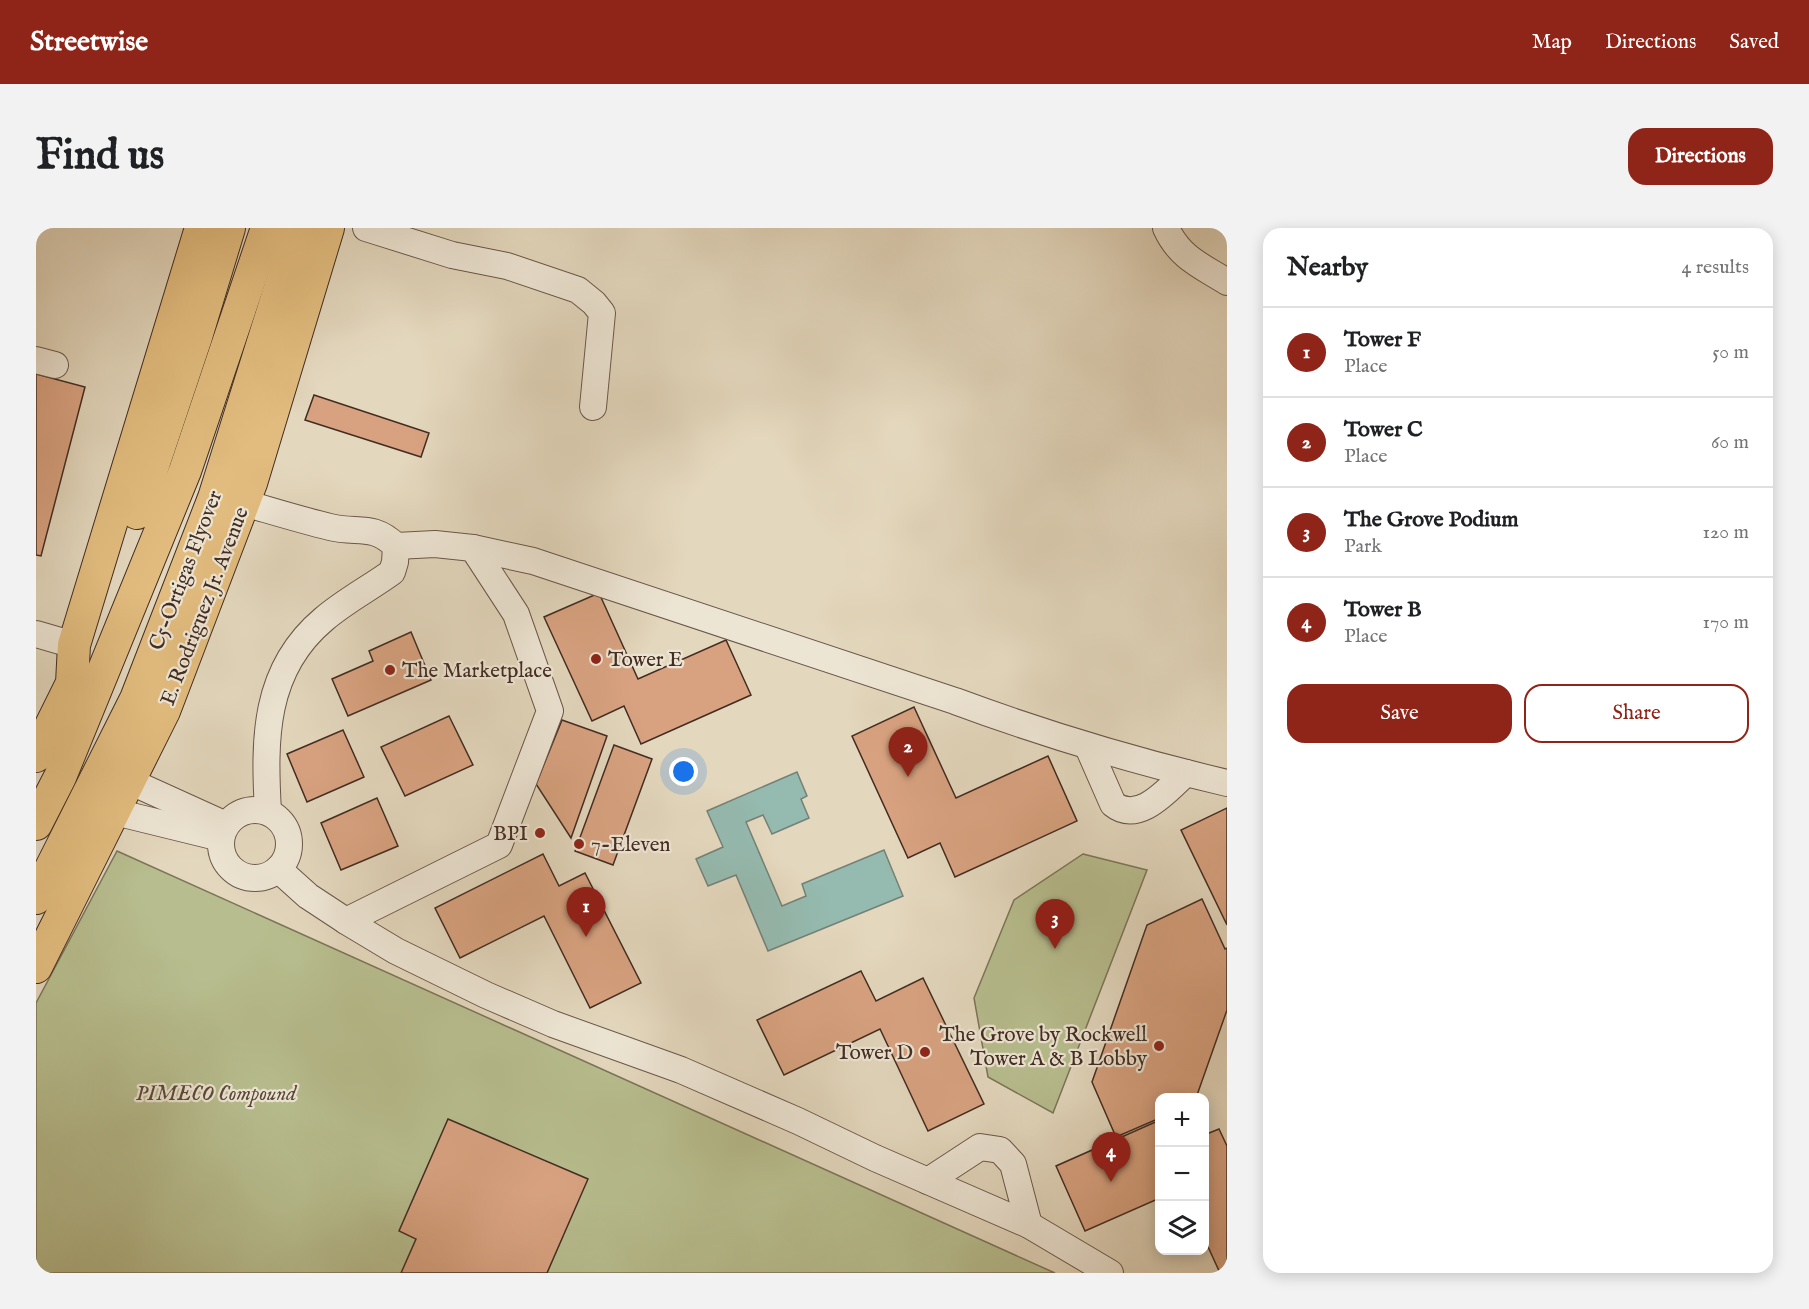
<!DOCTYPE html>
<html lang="en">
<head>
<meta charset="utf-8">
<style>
	:root { --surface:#fff; --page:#f2f2f2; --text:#202124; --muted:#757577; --line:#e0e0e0; --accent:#8f2418 }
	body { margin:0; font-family:"IM FELL English",serif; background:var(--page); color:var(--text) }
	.controls { position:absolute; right:18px; bottom:18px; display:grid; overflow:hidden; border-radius:12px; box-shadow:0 3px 15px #0003 }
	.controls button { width:54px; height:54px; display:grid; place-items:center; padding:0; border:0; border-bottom:2px solid var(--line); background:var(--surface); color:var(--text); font:30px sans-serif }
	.you { position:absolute; left:648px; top:544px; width:21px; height:21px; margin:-15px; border:4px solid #fff; border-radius:50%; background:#1a73e8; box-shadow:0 0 0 9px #1a73e833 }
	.badge { display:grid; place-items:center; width:39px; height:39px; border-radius:50%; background:var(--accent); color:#fff; font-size:20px; font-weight:700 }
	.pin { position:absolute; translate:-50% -50px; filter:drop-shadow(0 2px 3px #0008) }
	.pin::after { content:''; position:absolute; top:32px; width:21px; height:18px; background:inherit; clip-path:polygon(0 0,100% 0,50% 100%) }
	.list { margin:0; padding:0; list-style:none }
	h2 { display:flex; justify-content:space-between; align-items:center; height:78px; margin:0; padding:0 24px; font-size:26px }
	h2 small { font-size:20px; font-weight:400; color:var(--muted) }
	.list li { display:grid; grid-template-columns:39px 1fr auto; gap:18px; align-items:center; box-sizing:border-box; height:90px; padding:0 24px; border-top:2px solid var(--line) }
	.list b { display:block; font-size:22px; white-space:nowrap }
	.list p { margin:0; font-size:20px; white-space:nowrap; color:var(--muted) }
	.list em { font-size:20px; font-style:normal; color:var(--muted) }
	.actions { display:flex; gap:12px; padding:18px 24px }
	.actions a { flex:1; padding:14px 0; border:2px solid var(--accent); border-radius:18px; text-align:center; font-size:21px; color:var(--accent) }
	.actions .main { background:var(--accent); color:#fff }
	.icon { flex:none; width:33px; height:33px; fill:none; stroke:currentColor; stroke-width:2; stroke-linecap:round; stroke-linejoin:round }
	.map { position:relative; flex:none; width:1191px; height:1045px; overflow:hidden; border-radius:18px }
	header { display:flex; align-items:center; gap:36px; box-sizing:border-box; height:84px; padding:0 30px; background:var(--accent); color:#fff }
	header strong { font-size:28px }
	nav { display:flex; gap:33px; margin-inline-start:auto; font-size:21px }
	.intro { display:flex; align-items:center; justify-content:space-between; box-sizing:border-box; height:144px; padding:0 36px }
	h1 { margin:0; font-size:42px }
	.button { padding:15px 27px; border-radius:18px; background:var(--accent); color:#fff; font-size:21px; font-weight:700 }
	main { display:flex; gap:36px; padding:0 36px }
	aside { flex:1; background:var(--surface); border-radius:18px; box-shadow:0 3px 15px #0003 }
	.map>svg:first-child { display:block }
	.green { fill:#b7bd8e; stroke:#7c7458; stroke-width:1.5 }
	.water { fill:#95baaf; stroke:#748177; stroke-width:1.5 }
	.building { fill:#d8a280; stroke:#422c22; stroke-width:1.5 }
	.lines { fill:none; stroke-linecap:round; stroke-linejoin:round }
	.minor-casing { stroke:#6a5749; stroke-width:28 }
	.major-casing { stroke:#422c22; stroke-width:34 }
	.minor { stroke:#ede5d4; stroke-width:26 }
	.major { stroke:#e2bc7e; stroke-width:32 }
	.poi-dot { fill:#8f2418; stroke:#ede5d4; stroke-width:2 }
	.labels { text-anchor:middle; stroke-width:4.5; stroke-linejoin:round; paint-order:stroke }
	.street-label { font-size:21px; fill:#422c22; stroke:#ede5d4 }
	.poi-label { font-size:21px; fill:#422c22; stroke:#ede5d4; text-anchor:start }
	.park-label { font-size:21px; font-style:italic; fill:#594938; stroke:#ede5d4 }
</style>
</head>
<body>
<header>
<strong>Streetwise</strong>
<nav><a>Map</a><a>Directions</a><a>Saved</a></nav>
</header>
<div class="intro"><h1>Find us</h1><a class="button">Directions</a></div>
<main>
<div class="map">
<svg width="1191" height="1045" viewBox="0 0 1191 1045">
	<rect width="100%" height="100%" fill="#e3d7bd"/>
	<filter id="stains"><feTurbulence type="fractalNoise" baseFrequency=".00333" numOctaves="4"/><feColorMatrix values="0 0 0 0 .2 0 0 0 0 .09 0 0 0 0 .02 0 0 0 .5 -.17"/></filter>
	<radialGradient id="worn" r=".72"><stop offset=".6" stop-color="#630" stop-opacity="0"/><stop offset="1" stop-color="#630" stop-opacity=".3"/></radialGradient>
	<g class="green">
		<path d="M81 623 1019 1045H0V775Z"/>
		<path d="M1047 626 1111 642 1017 885 952 849 938 770 978 672Z"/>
	</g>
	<path class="water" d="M761 544 771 568 765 571 773 590 736 606 727 587 710 594 746 678 770 668 766 656 848 622 867 668 732 723 700 647 672 658 660 631 687 619 671 583Z"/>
	<g class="building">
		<path d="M0 146 49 159 5 328 0 327Z"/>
		<path d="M278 167 393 205 385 229 269 192Z"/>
		<path d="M563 365 602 451 690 412 715 467 605 516 588 478 556 493 508 389Z"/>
		<path d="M375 404 395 452 312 488 296 451 337 433 333 423Z"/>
		<path d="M878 479 920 570 1012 528 1041 593 919 649 904 615 872 630 816 508Z"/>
		<path d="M413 488 437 537 369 568 345 519Z"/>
		<path d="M526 492 571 508 535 610 500 556Z"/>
		<path d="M307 502 328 549 271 574 251 526Z"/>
		<path d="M578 517 616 531 577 637 539 623Z"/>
		<path d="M341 570 362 618 305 642 285 595Z"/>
		<path d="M1191 580V697L1145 602Z"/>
		<path d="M507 626 523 658 549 645 605 755 554 780 508 688 424 730 399 680Z"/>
		<path d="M1166 671 1189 721 1191 720V782L1160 870H1124V890L1080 909 1056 854 1111 697Z"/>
		<path d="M825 743 840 773 887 750 948 876 892 903 844 801 748 847 721 792Z"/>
		<path d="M412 891 552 951 511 1045H365L380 1011 363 1003Z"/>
		<path d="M1124 892V970L1049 1003 1020 938Z"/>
		<path d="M1183 901 1191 918V1044L1189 1045H1184L1168 1010V907Z"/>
	</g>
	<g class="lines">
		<g class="minor-casing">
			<g id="minor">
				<path d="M330 0 416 27 471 38 542 62 558 75 566 85 557 179"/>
				<path d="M1130 0C1144 30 1164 37 1191 54"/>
				<path d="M0 132 19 137"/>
				<path d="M208 275C236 283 265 292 294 299 322 306 336 295 360 318L359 334 356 344C334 360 309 373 288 391 227 442 228 512 232 584"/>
				<path d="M360 318 399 316 437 320 497 333 919 473C1008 506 1098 533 1191 555"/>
				<path d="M0 406 38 417"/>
				<path d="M1052 519 1077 576C1103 597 1132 561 1150 545"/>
				<path d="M93 553 190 597"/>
				<circle cx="219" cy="616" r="34"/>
				<path d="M79 584 185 610"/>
				<path d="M242 641 272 668 310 693 360 723 450 767 517 796 645 842 762 893 839 930 993 997 1074 1045"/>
				<path d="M310 693 463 617 514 483 480 386 437 320"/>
				<path d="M892 953 944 919 964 922 977 936 993 997"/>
			</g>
		</g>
		<g class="major-casing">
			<g id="major">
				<path d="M101 285 159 112 193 0"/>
				<path d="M0 528 36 455 38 417 165 0"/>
				<path d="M0 596 24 549 149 243 231 0"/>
				<path d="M0 670 100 471 178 270 263 0"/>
				<path d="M0 739 128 483 215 255 292 0"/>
			</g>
		</g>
		<use href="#minor" class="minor"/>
		<use href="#major" class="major"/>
	</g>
	<g class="poi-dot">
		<circle cx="560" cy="431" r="6"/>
		<circle cx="354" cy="442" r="6"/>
		<circle cx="504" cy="605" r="6"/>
		<circle cx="543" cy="616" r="6"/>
		<circle cx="1123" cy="818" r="6"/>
		<circle cx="889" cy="824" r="6"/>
	</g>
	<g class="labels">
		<g class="street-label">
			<text transform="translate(149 342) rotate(-69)" y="7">C5-Ortigas Flyover</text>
			<text transform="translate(168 378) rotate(-69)" y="7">E. Rodriguez Jr. Avenue</text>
		</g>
		<g class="poi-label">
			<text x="572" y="438">Tower E</text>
			<text x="366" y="449">The Marketplace</text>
			<text x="492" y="612" text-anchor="end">BPI</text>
			<text x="555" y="623">7-Eleven</text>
			<text x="1111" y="813" text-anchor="end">The Grove by Rockwell<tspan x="1111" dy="24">Tower A &amp; B Lobby</tspan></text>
			<text x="877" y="831" text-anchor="end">Tower D</text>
		</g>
		<g class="park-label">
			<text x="180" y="872">PIMECO Compound</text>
		</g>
	</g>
	<rect width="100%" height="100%" filter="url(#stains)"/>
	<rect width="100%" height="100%" fill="url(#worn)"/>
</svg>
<div class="controls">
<button>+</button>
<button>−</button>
<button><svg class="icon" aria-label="layers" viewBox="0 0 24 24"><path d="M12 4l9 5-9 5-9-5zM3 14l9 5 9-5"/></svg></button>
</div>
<div class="you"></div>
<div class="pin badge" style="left:550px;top:709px">1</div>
<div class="pin badge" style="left:872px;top:549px">2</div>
<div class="pin badge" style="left:1019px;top:721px">3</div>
<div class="pin badge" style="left:1075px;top:954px">4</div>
</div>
<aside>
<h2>Nearby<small>4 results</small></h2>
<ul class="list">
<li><span class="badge">1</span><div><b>Tower F</b><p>Place</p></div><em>50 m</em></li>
<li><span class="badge">2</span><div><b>Tower C</b><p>Place</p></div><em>60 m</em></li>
<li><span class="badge">3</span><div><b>The Grove Podium</b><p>Park</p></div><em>120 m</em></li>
<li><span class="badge">4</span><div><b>Tower B</b><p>Place</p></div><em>170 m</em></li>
</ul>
<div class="actions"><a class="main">Save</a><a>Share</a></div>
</aside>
</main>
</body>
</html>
